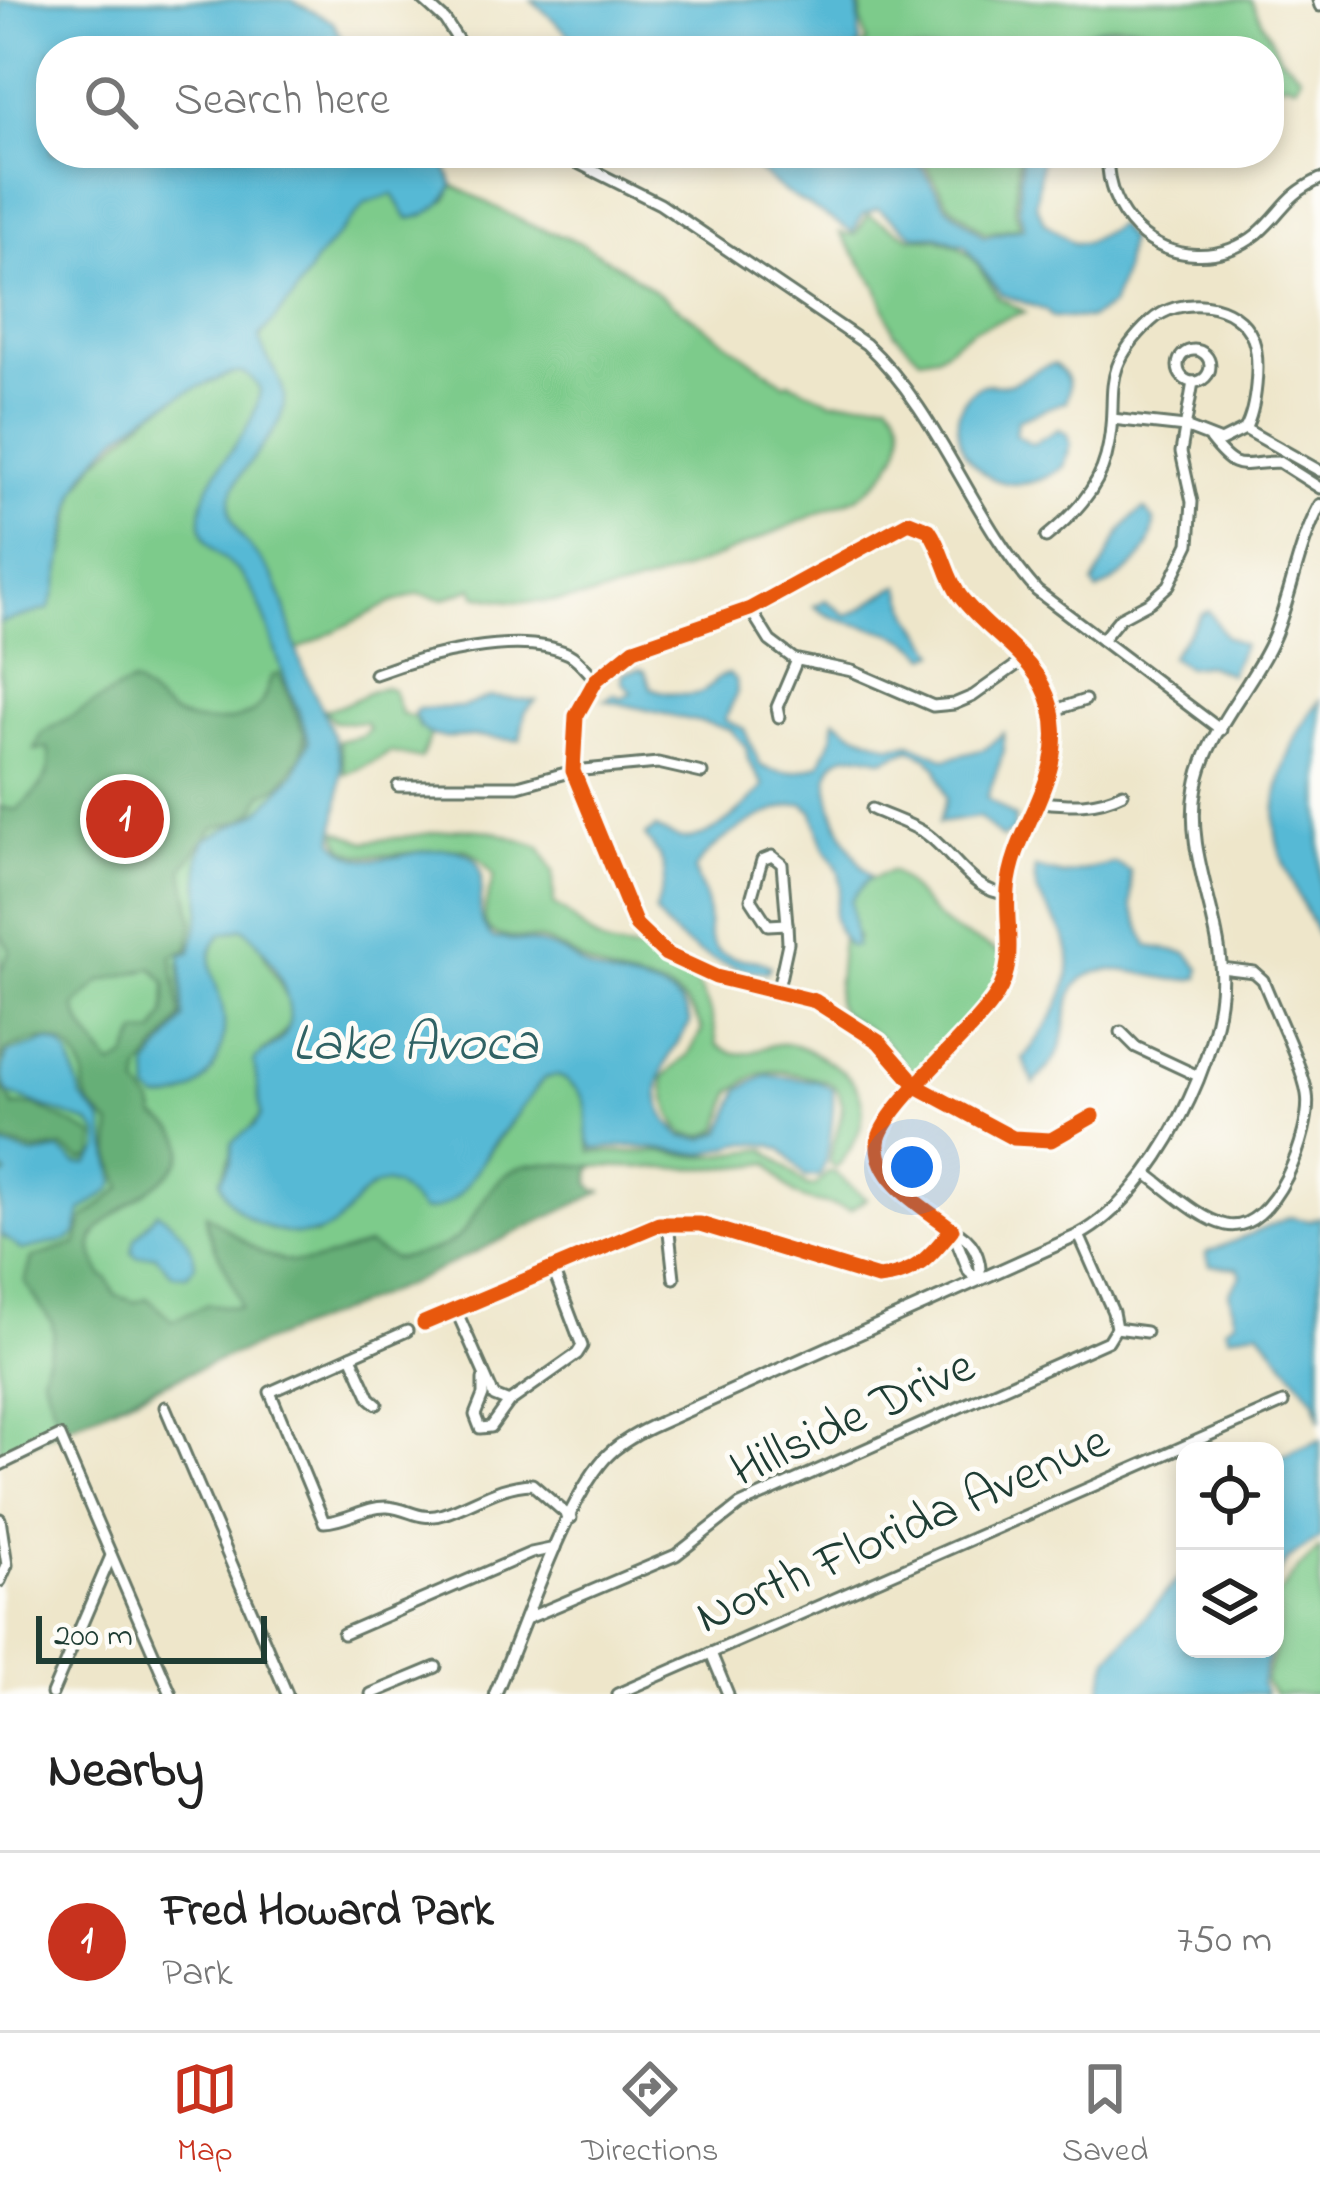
<!DOCTYPE html>
<html lang="en">
<head>
<meta charset="utf-8">
<style>
	:root { --surface:#fff; --page:#f6f6f6; --text:#222; --muted:#767676; --line:#e0e0e0; --accent:#c8321e }
	body { margin:0; font-family:"Indie Flower",sans-serif; background:var(--page); color:var(--text) }
	.controls { position:absolute; right:36px; bottom:36px; display:grid; overflow:hidden; border-radius:24px; box-shadow:0 6px 18px #0003 }
	.controls button { width:108px; height:108px; display:grid; place-items:center; padding:0; border:0; border-bottom:3px solid var(--line); background:var(--surface); color:var(--text); font:60px sans-serif }
	.scale { position:absolute; left:36px; bottom:30px; width:231px; box-sizing:border-box; padding-left:12px; border:6px solid #1f3d34; border-top:0; font-size:33px; line-height:42px; white-space:nowrap; color:#1f3d34; -webkit-text-stroke:9px #fdfcf7; paint-order:stroke }
	.you { position:absolute; left:912px; top:1167px; width:42px; height:42px; margin:-30px; border:9px solid #fff; border-radius:50%; background:#1a73e8; box-shadow:0 0 0 18px #1a73e833 }
	.badge { display:grid; place-items:center; width:78px; height:78px; border-radius:50%; background:var(--accent); color:#fff; font-size:39px; font-weight:700 }
	.pin { position:absolute; translate:-50% -50%; border:6px solid #fff; box-shadow:0 3px 12px #0006 }
	.list { margin:0; padding:0; list-style:none }
	h2 { display:flex; justify-content:space-between; align-items:center; height:156px; margin:0; padding:0 48px; font-size:51px }
	h2 small { font-size:39px; font-weight:400; color:var(--muted) }
	.list li { display:grid; grid-template-columns:78px 1fr auto; gap:36px; align-items:center; box-sizing:border-box; height:180px; padding:0 48px; border-top:3px solid var(--line) }
	.list b { display:block; font-size:45px; white-space:nowrap }
	.list p { margin:0; font-size:39px; white-space:nowrap; color:var(--muted) }
	.list em { font-size:39px; font-style:normal; color:var(--muted) }
	.icon { flex:none; width:66px; height:66px; fill:none; stroke:currentColor; stroke-width:2; stroke-linecap:round; stroke-linejoin:round }
	.map { position:relative; flex:none; width:1320px; height:1694px; overflow:hidden }
	.search { position:absolute; background:var(--surface); box-shadow:0 6px 18px #0003; left:36px; right:36px; top:36px; height:132px; display:flex; align-items:center; gap:30px; box-sizing:border-box; padding:0 42px; border-radius:48px; color:var(--muted); font-size:45px }
	.sheet { height:336px; background:var(--surface) }
	nav { display:flex; justify-content:space-around; align-items:center; box-sizing:border-box; height:168px; border-top:3px solid var(--line); background:var(--surface); font-size:33px; color:var(--muted) }
	nav a { display:grid; justify-items:center; gap:6px }
	nav .on { color:var(--accent) }
	.map>svg:first-child { display:block }
	.green { fill:#7dcb8b; stroke:#4e8460; stroke-width:3 }
	.forest { fill:#66af77; stroke:#427656; stroke-width:3; fill-rule:evenodd }
	.water { fill:#57b9d5; stroke:#3b7b84; stroke-width:3 }
	.lines { fill:none; stroke-linecap:round; stroke-linejoin:round }
	.minor-casing { stroke:#677868; stroke-width:15 }
	.tertiary-casing { stroke:#677868; stroke-width:16 }
	.minor { stroke:#fff; stroke-width:9 }
	.tertiary { stroke:#fff; stroke-width:10 }
	.cycleway-casing { stroke:#fdfcf7; stroke-width:22 }
	.cycleway { stroke:#e8590c; stroke-width:15 }
	.labels { text-anchor:middle; stroke-width:10; stroke-linejoin:round; paint-order:stroke }
	.street-label { font-size:51px; fill:#1f3d34; stroke:#fdfcf7 }
	.water-label { font-size:54px; font-style:italic; fill:#306264; stroke:#fdfcf7 }
</style>
</head>
<body>
<div class="map">
<svg width="1320" height="1694" viewBox="0 0 1320 1694">
	<rect width="100%" height="100%" fill="#fdfcf7"/>
	<filter id="ink" filterUnits="userSpaceOnUse"><feTurbulence type="fractalNoise" baseFrequency=".00833" numOctaves="2"/><feDisplacementMap in="SourceGraphic" scale="24" xChannelSelector="R" yChannelSelector="G"/><feConvolveMatrix kernelMatrix="1 2 1 2 8 2 1 2 1" color-interpolation-filters="sRGB"/></filter>
	<filter id="wash" filterUnits="userSpaceOnUse"><feTurbulence type="fractalNoise" baseFrequency=".004" numOctaves="4" result="noise"/><feDisplacementMap in="SourceGraphic" scale="48" xChannelSelector="R" yChannelSelector="G"/><feGaussianBlur stdDeviation="2.7" result="paint"/><feColorMatrix in="noise" values="0 0 0 0 0 0 0 0 0 0 0 0 0 0 0 0 0 1.4 0 .05"/><feComposite in="paint" operator="in"/></filter>
	<g filter="url(#wash)">
		<rect width="100%" height="100%" fill="#eee6ca"/>
		<g class="green">
			<path d="M862 0H1251L1280 56 1301 75 1296 85 1286 82 1269 86V51H1180C1146 13 1095 19 1058 51H859L867 42 861 20Z"/>
			<path d="M910 153H1019L1015 209 1020 227 985 233 948 203 926 165Z"/>
			<path d="M453 185 528 224 581 243 628 272 785 384 789 382 831 401 888 400C924 430 885 484 853 499 740 543 599 627 476 595L473 588 443 599 418 594 391 603 299 649 284 678 307 732 306 756 282 790 258 814 244 824 228 827 199 857C204 893 205 936 179 964L184 1019 148 1067 149 1092 157 1099 184 1096C195 1082 214 1064 220 1048 235 1010 192 969 221 934L243 928C260 940 262 951 271 968 293 1007 305 1021 262 1052L261 1115 233 1150 220 1180 269 1229 315 1235 375 1185 385 1183 458 1195 543 1079C555 1074 559 1075 570 1083 597 1103 583 1128 591 1152H666L702 1157 765 1149 807 1186H815L828 1172H834L866 1199 850 1210C804 1195 799 1210 769 1163 707 1173 642 1166 580 1166L509 1233 0 1456V623L65 554 76 492 97 461 153 412 189 390 236 371 316 260 366 203 393 194 408 219 446 200Z"/>
			<path d="M869 215 911 238 937 239 959 247 975 261 998 297 1025 312 974 329 937 355 920 358 894 332 876 285 840 233 855 235Z"/>
			<path d="M385 687 393 690 401 713 415 718 419 727 431 734 421 759 390 752C375 763 361 768 345 774L339 741 361 736 369 730 366 723 334 722 324 709C344 710 364 691 385 687Z"/>
			<path d="M462 829 492 831 540 847 553 871 554 905C574 914 583 934 604 944 622 952 642 948 660 955 698 969 713 1008 717 1045 749 1066 758 1041 789 1044 801 1045 813 1053 824 1059 876 1087 871 1127 836 1168L830 1163C831 1138 850 1114 837 1089 832 1079 776 1069 766 1072 753 1075 743 1083 732 1091L719 1130 704 1136 684 1134C671 1121 663 1095 664 1077L688 1055 702 1030C678 972 637 989 594 967 576 958 563 947 544 941 530 937 498 940 489 930 478 916 491 890 494 875 486 866 478 854 466 850 439 841 336 878 338 831L365 842Z"/>
			<path d="M892 871C912 884 922 905 940 920 961 939 984 940 1006 958L992 995 918 1080 882 1039 841 1012 836 1002 842 938 849 946 858 939C840 903 854 880 892 871Z"/>
			<path d="M1320 1548V1694H1275L1265 1682C1272 1656 1286 1623 1277 1597L1297 1570Z"/>
		</g>
		<g class="forest">
			<path d="M279 674 304 734 302 755 281 785 263 794 255 811 243 820 213 828 183 868 193 921 188 949 172 956 181 1018 140 1071 138 1086 153 1105 156 1117C240 1162 104 1202 93 1240 89 1254 97 1265 103 1277L107 1278 115 1295 135 1302 147 1298 173 1321 208 1304 240 1308C239 1283 205 1241 206 1214 240 1236 269 1270 314 1261 333 1258 350 1248 368 1245L394 1259C414 1255 441 1251 457 1238 481 1217 482 1183 519 1168 536 1160 574 1166 594 1166L590 1171V1184L596 1191H603L411 1283 138 1393 65 1428 60 1425 42 1375 54 1335 52 1323 25 1282 32 1258 76 1244 83 1219 122 1188 111 1156V1126C103 1115 90 1109 86 1096 84 1092 85 1080 84 1076 74 1034 40 1033 6 1050L0 1062V972L10 950 0 933V807L16 810C37 792 55 777 48 748L35 750 42 733 121 688 133 683C148 691 157 704 171 713 191 725 236 725 255 710 265 702 267 686 272 676ZM152 968 166 983 165 1014 154 1033H138L125 1059 111 1066C99 1047 79 1027 75 1006L101 981Z"/>
			<path d="M0 1084 14 1106 35 1105 95 1136 93 1157 81 1160 62 1147 35 1151 0 1141Z"/>
		</g>
		<g class="water">
			<path d="M0 0H291L333 22 348 51H51V153H441L453 185C444 204 430 216 408 219L393 194 366 203 316 260 293 298 259 337C263 358 282 375 284 396 287 440 228 465 230 510 232 536 262 556 274 579 287 604 290 631 299 657 311 694 338 730 341 768 342 794 335 817 334 841 370 885 425 834 467 854 498 869 464 914 493 938 516 941 538 941 560 951 572 956 581 966 593 971 624 985 682 980 690 1023 665 1062 638 1097 682 1137L704 1139 722 1132 740 1089 766 1075 816 1081 833 1089C834 1109 830 1161 819 1176L805 1177 783 1150 771 1145 743 1143 703 1154 631 1146 594 1149C577 1128 600 1107 571 1084 561 1075 555 1074 543 1079 528 1100 512 1120 496 1140 476 1167 462 1209 423 1211L396 1186 385 1183C355 1189 352 1217 328 1229 293 1247 227 1219 220 1180L231 1161 232 1142 254 1126 261 1115 254 1061C262 1051 277 1046 284 1036 304 1008 266 944 243 928L221 934C200 958 216 979 222 1005 232 1049 206 1104 157 1099L149 1092 148 1067 184 1019 181 955 191 952 201 910 199 857 205 840 258 813 295 773 309 742C305 721 293 701 286 681 272 646 267 610 245 579 230 558 202 551 201 522 199 469 254 443 260 390 247 367 237 371 215 380 164 400 91 443 74 499 63 536 65 573 49 609L0 623Z"/>
			<path d="M532 0H858L860 43 855 51H587Z"/>
			<path d="M1128 28 1150 32 1175 51H1063L1095 31Z"/>
			<path d="M738 153 906 155 923 168 945 205 984 237 1024 228 1019 209 1022 153H1042L1036 204 1045 223 1073 243H1086L1117 225 1128 239 1123 273 1111 306 1088 319 1052 317 1045 310 1001 294 965 246 938 236 913 235 878 208 863 215 853 232 780 189Z"/>
			<path d="M1054 364C1068 374 1072 384 1066 401L1017 420 1015 434 1032 444 1059 429 1066 433 1071 444 1064 466C988 524 924 425 977 388 988 380 999 388 1012 383 1027 377 1038 366 1054 364Z"/>
			<path d="M1144 509 1154 520C1154 554 1126 576 1097 591L1093 584C1108 560 1119 523 1144 509Z"/>
			<path d="M900 586 911 615 937 653 928 657C899 621 847 633 814 606L826 600 846 615C867 610 879 592 900 586Z"/>
			<path d="M1209 611 1225 636 1243 645 1230 674 1207 665 1187 667 1170 657 1202 614Z"/>
			<path d="M640 669 645 671 651 688C665 693 690 699 704 691 716 684 714 676 729 674L736 680 737 692 725 720 744 729 760 765C779 777 800 772 820 764L832 737 835 719 851 731 890 746 910 743 946 759 985 749 1003 733 1004 751 987 798 1015 817 1014 831 1002 838 979 817 939 823 947 798 937 768 928 758 910 749 883 760C788 728 838 843 871 876L851 900 856 946H849C818 911 847 903 839 873 836 863 829 856 825 848 819 836 817 823 812 811L804 804C775 803 707 843 695 870 697 881 702 888 705 898 714 921 697 947 732 957 746 961 757 958 770 966L767 972C724 969 679 949 655 912 668 873 670 868 645 836L656 828C663 831 675 839 683 839 712 841 747 805 764 786L748 760 746 747 730 729 605 700 614 694 621 698 632 692 622 682 623 673Z"/>
			<path d="M490 697 536 701 525 712 520 740C504 741 487 735 471 736 446 738 422 742 414 713L418 709 463 707Z"/>
			<path d="M1320 700V940C1307 911 1279 864 1276 834 1271 788 1292 735 1320 700Z"/>
			<path d="M1115 863 1130 871 1132 907 1148 946 1187 953 1200 969 1199 978C1168 985 1145 970 1114 970 1062 971 1071 1009 1061 1046 1057 1059 1042 1074 1034 1084L1023 1059C1051 1022 1087 975 1060 928 1047 905 1032 896 1035 868L1064 875Z"/>
			<path d="M49 1041 60 1045 69 1055 82 1098 102 1120 115 1183 111 1190 81 1211 76 1233 68 1240 21 1250 0 1234V1179L7 1174 0 1168V1145L34 1155 60 1150 77 1164H88L100 1149 99 1134 89 1123 9 1094C0 1078 0 1069 8 1053Z"/>
			<path d="M157 1212C176 1225 194 1241 195 1265L187 1275H173L155 1255 137 1257 132 1252 135 1239Z"/>
			<path d="M1290 1217 1309 1221 1320 1217V1421L1315 1400 1259 1330 1229 1336 1225 1328 1235 1320 1229 1292 1241 1275 1238 1268 1210 1265 1206 1253Z"/>
			<path d="M1320 1440V1538C1298 1552 1281 1559 1275 1586V1459Z"/>
			<path d="M1185 1571V1649H1270L1261 1683 1266 1694H1100L1109 1658Z"/>
		</g>
	</g>
	<g filter="url(#ink)">
		<g class="lines">
			<g class="minor-casing">
				<g id="minor">
					<path d="M423 0 445 20 465 51"/>
					<path d="M1318 0 1320 6"/>
					<path d="M558 153 660 204 866 344C940 413 970 516 1037 591L1221 730"/>
					<path d="M1108 153C1106 182 1116 209 1137 230 1170 261 1221 263 1257 234 1284 211 1284 196 1320 179"/>
					<circle cx="1194" cy="366" r="16"/>
					<path d="M1112 419 1185 427 1221 441 1245 429"/>
					<path d="M1245 429 1320 471"/>
					<path d="M1210 439C1239 476 1240 462 1279 462L1320 488"/>
					<path d="M1046 537C1072 516 1097 491 1106 457 1122 396 1094 375 1150 322 1178 295 1237 299 1253 339 1261 361 1256 409 1245 429"/>
					<path d="M750 609 770 641 794 659 852 671 933 706 954 704 973 696 1025 659"/>
					<path d="M1102 640 1120 618 1150 602 1169 585 1189 544 1192 502 1181 452 1193 382"/>
					<path d="M375 674C423 656 519 630 569 654 579 659 588 672 596 680"/>
					<path d="M1052 711 1085 700"/>
					<path d="M779 717 777 707 797 660"/>
					<path d="M398 786H518L573 771 658 763 702 773"/>
					<path d="M1041 802C1071 805 1095 807 1123 793"/>
					<path d="M872 809C889 817 909 823 925 833 952 851 973 894 1008 894"/>
					<path d="M772 856 782 864 787 924 768 925 751 899 762 860Z"/>
					<path d="M778 989 788 943 787 924"/>
					<path d="M1121 1032 1136 1047 1198 1076"/>
					<path d="M1147 1174C1169 1190 1199 1219 1226 1225 1274 1235 1313 1130 1307 1094 1303 1067 1274 1009 1263 980L1254 972 1221 968"/>
					<path d="M668 1223 674 1278"/>
					<path d="M952 1229C973 1239 982 1257 980 1280L969 1272Z"/>
					<path d="M456 1310 494 1396 509 1402 577 1354 582 1346 552 1267"/>
					<path d="M424 1323 659 1224H700L878 1278C915 1275 930 1257 952 1229 926 1208 876 1183 878 1143 880 1110 974 1032 996 996 1018 962 1005 927 1008 890 1013 826 1069 779 1051 707 1037 655 990 636 960 596 946 577 943 550 929 530L909 522 750 609 634 649 596 680 576 716 573 771 636 925 666 954 716 977 815 1001 879 1042 918 1087 1013 1138 1051 1140 1093 1116"/>
					<path d="M1116 1328 1146 1332"/>
					<path d="M407 1331 270 1392 324 1522C347 1521 365 1506 388 1507 410 1509 421 1522 443 1514 475 1504 498 1485 532 1484L571 1518"/>
					<path d="M351 1356 370 1398 377 1404"/>
					<path d="M483 1379V1395L475 1415 480 1428 491 1427 509 1402"/>
					<path d="M165 1407 287 1694"/>
					<path d="M0 1465 60 1436 171 1694"/>
					<path d="M0 1519 7 1565 0 1581"/>
					<path d="M528 1618 676 1555 740 1505 1108 1341 1116 1328 1113 1312 1079 1235"/>
					<path d="M343 1634 531 1553 555 1548"/>
					<path d="M711 1653 728 1694"/>
					<path d="M52 1694 111 1556"/>
					<path d="M371 1694 436 1667"/>
					<path d="M617 1694 1283 1403"/>
				</g>
			</g>
			<g class="tertiary-casing">
				<path id="tertiary" d="M495 1694C523 1631 562 1507 605 1458 618 1444 634 1435 651 1427L1079 1235C1153 1196 1226 1053 1221 970 1218 910 1185 850 1196 789 1205 732 1253 687 1275 634 1292 592 1298 546 1320 505"/>
			</g>
			<use href="#minor" class="minor"/>
			<use href="#tertiary" class="tertiary"/>
			<g class="cycleway-casing">
				<path id="cycleway" d="M424 1323 659 1224H700L878 1278C915 1275 930 1257 952 1229 926 1208 876 1183 878 1143 880 1110 974 1032 996 996 1018 962 1005 927 1008 890 1013 826 1069 779 1051 707 1037 655 990 636 960 596 946 577 943 550 929 530L909 522 750 609 634 649 596 680 576 716 573 771 636 925 666 954 716 977 815 1001 879 1042 918 1087 1013 1138 1051 1140 1093 1116"/>
			</g>
			<use href="#cycleway" class="cycleway"/>
		</g>
	</g>
	<g class="labels">
		<g class="street-label">
			<text transform="translate(851 1415) rotate(-25)" y="18">Hillside Drive</text>
			<text transform="translate(901 1526) rotate(-24)" y="18">North Florida Avenue</text>
		</g>
		<g class="water-label">
			<text x="415" y="1059">Lake Avoca</text>
		</g>
	</g>
</svg>
<div class="controls">
<button><svg class="icon" aria-label="locate" viewBox="0 0 24 24"><circle cx="12" cy="12" r="6"/><path d="M12 2v4M12 18v4M2 12h4M18 12h4"/></svg></button>
<button><svg class="icon" aria-label="layers" viewBox="0 0 24 24"><path d="M12 4l9 5-9 5-9-5zM3 14l9 5 9-5"/></svg></button>
</div>
<div class="scale">200 m</div>
<div class="you"></div>
<div class="pin badge" style="left:125px;top:819px">1</div>
<div class="search"><svg class="icon" aria-label="search" viewBox="0 0 24 24"><circle cx="10" cy="10" r="6"/><path d="M15 15l6 6"/></svg>Search here</div>
</div>
<section class="sheet">
<h2>Nearby<small></small></h2>
<ul class="list">
<li><span class="badge">1</span><div><b>Fred Howard Park</b><p>Park</p></div><em>750 m</em></li>
</ul>
</section>
<nav>
<a class="on"><svg class="icon" aria-label="map" viewBox="0 0 24 24"><path d="M3 6l6-2 6 2 6-2v14l-6 2-6-2-6 2zM9 4v14M15 6v14"/></svg>Map</a>
<a><svg class="icon" aria-label="directions" viewBox="0 0 24 24"><path d="M12 3l9 9-9 9-9-9zM9 14v-3h6M13 9l2 2-2 2"/></svg>Directions</a>
<a><svg class="icon" aria-label="saved" viewBox="0 0 24 24"><path d="M7 4h10v16l-5-4-5 4z"/></svg>Saved</a>
</nav>
</body>
</html>
